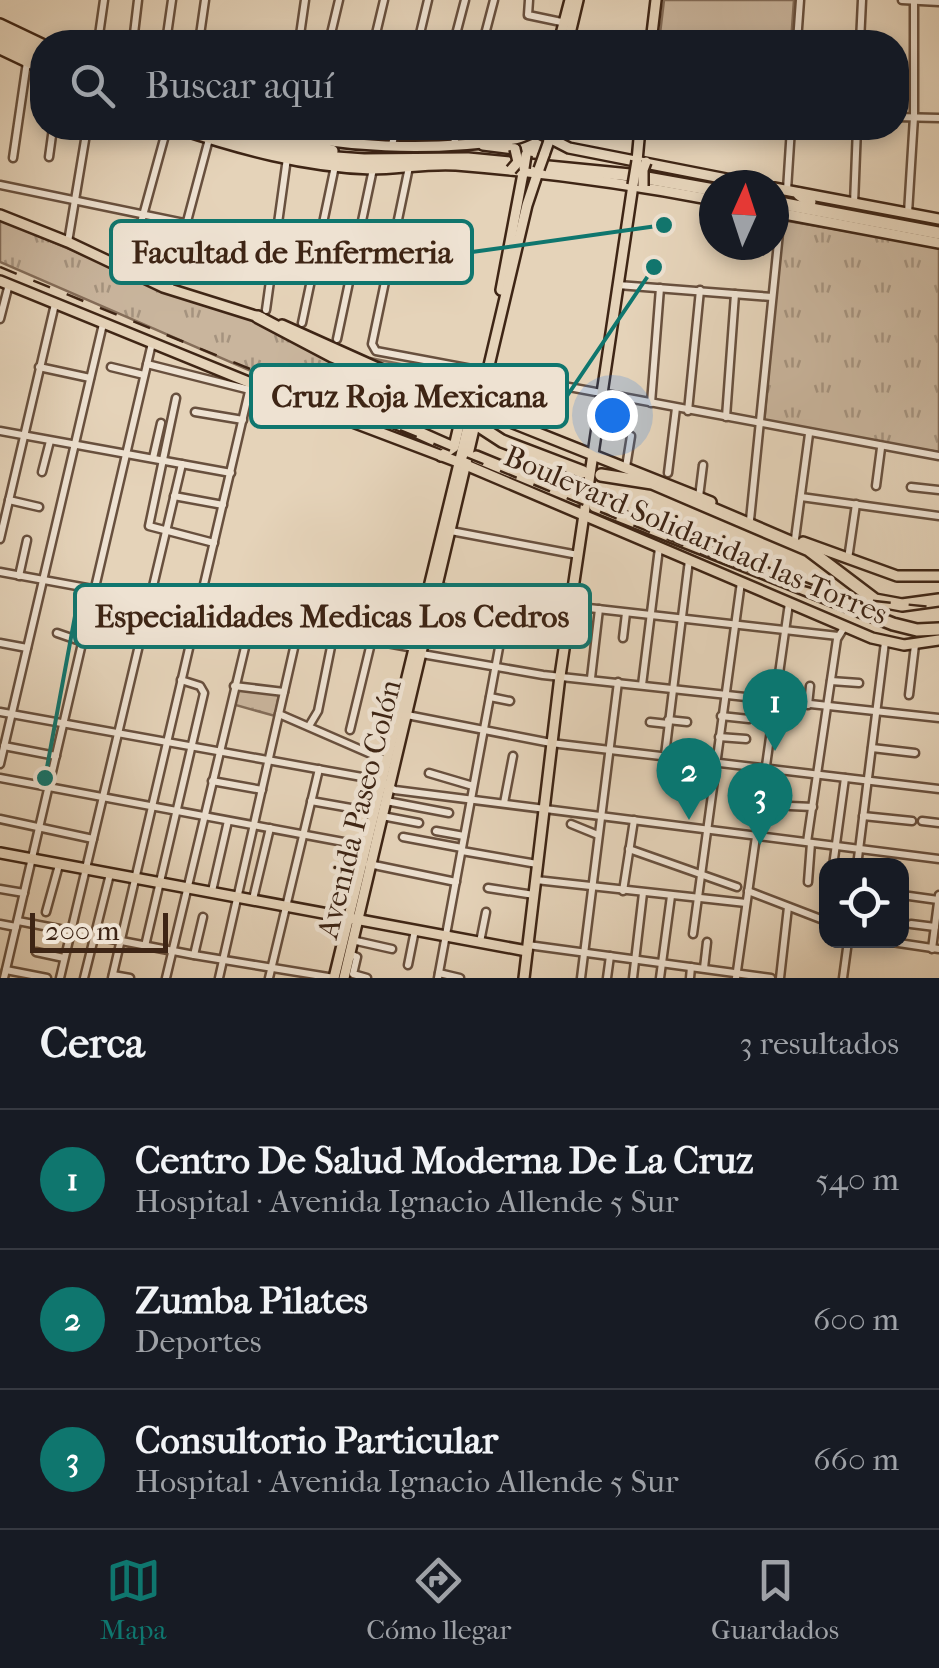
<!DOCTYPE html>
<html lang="es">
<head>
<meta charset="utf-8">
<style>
	:root { --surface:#171b24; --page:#242831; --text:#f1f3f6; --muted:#9ea1a6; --line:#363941; --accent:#0f766e }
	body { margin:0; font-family:"IM FELL French Canon",serif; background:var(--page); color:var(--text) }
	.controls { position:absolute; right:30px; bottom:30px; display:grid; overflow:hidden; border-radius:20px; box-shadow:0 5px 15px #0003 }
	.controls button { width:90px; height:90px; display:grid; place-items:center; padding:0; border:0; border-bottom:2px solid var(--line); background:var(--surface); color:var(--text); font:50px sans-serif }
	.compass { position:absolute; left:699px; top:170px; width:90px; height:90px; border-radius:50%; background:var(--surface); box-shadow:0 5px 15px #0003; rotate:3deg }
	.scale { position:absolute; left:30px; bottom:25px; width:138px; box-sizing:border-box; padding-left:10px; border:5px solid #3e2515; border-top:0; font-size:28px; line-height:35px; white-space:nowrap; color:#3e2515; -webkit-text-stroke:8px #eee2d2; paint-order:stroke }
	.you { position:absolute; left:612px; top:415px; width:35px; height:35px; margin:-25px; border:8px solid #fff; border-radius:50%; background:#1a73e8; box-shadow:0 0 0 15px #1a73e833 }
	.badge { display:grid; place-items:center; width:65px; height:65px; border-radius:50%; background:var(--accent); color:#fff; font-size:32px; font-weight:700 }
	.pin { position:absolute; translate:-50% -82px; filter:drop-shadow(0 2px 5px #0008) }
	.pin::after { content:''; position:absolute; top:52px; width:35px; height:30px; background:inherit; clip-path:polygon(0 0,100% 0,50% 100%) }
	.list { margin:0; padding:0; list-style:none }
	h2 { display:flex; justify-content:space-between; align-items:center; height:130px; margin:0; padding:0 40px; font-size:42px }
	h2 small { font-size:32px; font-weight:400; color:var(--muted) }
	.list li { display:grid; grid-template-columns:65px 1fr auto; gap:30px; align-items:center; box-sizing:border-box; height:140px; padding:0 40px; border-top:2px solid var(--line) }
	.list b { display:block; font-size:38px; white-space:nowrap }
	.list p { margin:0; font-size:32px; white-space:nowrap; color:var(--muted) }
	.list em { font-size:32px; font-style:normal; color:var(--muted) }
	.icon { flex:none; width:55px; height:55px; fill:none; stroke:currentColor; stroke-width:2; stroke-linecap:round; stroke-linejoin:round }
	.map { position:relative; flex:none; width:939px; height:978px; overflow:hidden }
	.search { position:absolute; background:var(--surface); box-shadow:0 5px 15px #0003; left:30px; right:30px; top:30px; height:110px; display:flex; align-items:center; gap:25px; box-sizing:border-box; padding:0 35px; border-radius:40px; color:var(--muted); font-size:38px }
	.sheet { height:550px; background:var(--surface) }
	nav { display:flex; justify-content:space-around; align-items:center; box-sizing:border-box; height:140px; border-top:2px solid var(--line); background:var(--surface); font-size:28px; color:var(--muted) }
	nav a { display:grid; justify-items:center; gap:5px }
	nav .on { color:var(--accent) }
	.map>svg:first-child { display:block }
	.grass { fill:url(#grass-tufts); stroke:#846d59; stroke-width:2.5 }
	.garden { fill:#c9b59d; stroke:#846d59; stroke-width:2.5 }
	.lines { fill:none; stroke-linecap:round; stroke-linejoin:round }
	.minor-casing { stroke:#68503e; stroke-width:11 }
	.major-casing { stroke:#3e2515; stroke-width:14 }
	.highway-casing { stroke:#3e2515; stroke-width:16 }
	.minor { stroke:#eee2d2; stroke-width:6 }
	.major { stroke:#e5d3b9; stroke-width:9 }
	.highway { stroke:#e5d3b9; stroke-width:11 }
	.rail { stroke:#3e2515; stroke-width:2.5; stroke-dasharray:18 18; stroke-linecap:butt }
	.major-bridge-casing { stroke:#3e2515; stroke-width:14; stroke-linecap:butt }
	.major-bridge { stroke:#e5d3b9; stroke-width:9 }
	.labels { text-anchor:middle; stroke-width:9; stroke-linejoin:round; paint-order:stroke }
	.street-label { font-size:30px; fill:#3e2515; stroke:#eee2d2 }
	.leader { fill:none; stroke:#0f766e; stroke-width:4 }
	.callout-dot { fill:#0f766e; stroke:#eee2d2; stroke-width:4 }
	.callout { fill:#eee2d2; stroke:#0f766e; stroke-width:4 }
	.callout-label { font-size:32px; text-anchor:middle; font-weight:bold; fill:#3e2515 }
</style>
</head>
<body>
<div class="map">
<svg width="939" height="978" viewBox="0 0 939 978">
	<defs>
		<pattern id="grass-tufts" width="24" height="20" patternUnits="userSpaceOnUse" patternTransform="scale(2.5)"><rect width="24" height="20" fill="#c9b59d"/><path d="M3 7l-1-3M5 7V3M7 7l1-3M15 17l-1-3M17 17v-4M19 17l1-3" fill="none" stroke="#a5937f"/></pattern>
	</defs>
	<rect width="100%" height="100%" fill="#e5d3b9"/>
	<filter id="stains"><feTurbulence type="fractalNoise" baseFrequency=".002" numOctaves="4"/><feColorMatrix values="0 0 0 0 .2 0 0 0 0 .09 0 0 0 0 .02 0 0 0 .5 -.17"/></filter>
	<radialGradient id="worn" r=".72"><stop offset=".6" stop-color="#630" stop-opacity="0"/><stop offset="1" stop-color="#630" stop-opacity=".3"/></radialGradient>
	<g class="grass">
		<path d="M0 220 203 305 259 321 423 401 422 430 272 380 0 262Z"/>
		<path d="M782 220 939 247V452L764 424Z"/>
		<path d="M370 358 471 378 465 400Z"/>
		<path d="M236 689 279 695 275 716 232 704Z"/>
	</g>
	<path class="garden" d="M664 0H794L791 42 726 37 725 42H659Z"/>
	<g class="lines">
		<g class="minor-casing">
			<g id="minor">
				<path d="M529 0 528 15 566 23"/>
				<path d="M902 0 939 2"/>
				<path d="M98 40 118 42"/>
				<path d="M98 42 104 0"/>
				<path d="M133 42 138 0"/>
				<path d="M166 42 172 0"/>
				<path d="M199 42 205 0"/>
				<path d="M299 42 305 0"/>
				<path d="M329 42 339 0"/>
				<path d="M374 42 384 0"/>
				<path d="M418 42 428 0"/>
				<path d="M454 42 465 0"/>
				<path d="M483 42 494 0"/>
				<path d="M797 42 800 0"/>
				<path d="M860 42 862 0"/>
				<path d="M896 117 939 118"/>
				<path d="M454 143 459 128"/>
				<path d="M349 144 353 128"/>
				<path d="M392 145 396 128"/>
				<path d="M49 157 53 128"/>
				<path d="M13 158 27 62"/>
				<path d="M409 167 372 344 376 351 939 456"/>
				<path d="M0 185 388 265"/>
				<path d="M787 190 791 128"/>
				<path d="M854 204 857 128"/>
				<path d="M908 213 914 117V0"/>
				<path d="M68 242 87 128"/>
				<path d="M128 270 167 128"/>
				<path d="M618 285 772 297"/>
				<path d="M169 289 209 139"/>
				<path d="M266 310 287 158"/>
				<path d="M0 319 9 284"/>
				<path d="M302 323 335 166"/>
				<path d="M337 339 373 169"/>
				<path d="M147 364 250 390"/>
				<path d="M39 367 90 378"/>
				<path d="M111 367 144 375"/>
				<path d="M176 398 149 526 214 543"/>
				<path d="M651 403 660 288"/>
				<path d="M688 411 700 290"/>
				<path d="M195 412 243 420"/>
				<path d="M726 417 735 294"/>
				<path d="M0 431 231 473"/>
				<path d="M153 458 161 423"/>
				<path d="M626 467 631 436"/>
				<path d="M42 472 50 441"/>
				<path d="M668 473 676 408"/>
				<path d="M876 486 881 448"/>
				<path d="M911 487 939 490"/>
				<path d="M174 496 223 505"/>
				<path d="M699 497 703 465"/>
				<path d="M801 497 939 516"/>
				<path d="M9 500 39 507"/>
				<path d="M750 520 781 213"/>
				<path d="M451 531 578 555"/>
				<path d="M0 539 55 304"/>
				<path d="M795 539 809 434"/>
				<path d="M848 559 856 504"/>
				<path d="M0 572 414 648"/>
				<path d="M19 576 27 540"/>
				<path d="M432 586 569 609"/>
				<path d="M571 606 838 636"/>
				<path d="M430 621 456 627 464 643"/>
				<path d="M57 633 83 642"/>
				<path d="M501 635 533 640"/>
				<path d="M623 638 626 613"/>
				<path d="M0 643 27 648"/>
				<path d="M422 654 543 675 939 718"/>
				<path d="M591 678 599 609"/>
				<path d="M831 681 859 683"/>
				<path d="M642 685 659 548"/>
				<path d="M234 686 284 692"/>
				<path d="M909 695 915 645"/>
				<path d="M490 697 510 701"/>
				<path d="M808 705 810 686"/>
				<path d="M0 712 373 779 395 790 939 859"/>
				<path d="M279 714 387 761"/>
				<path d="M407 715 551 743 939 789"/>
				<path d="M721 716 749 719"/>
				<path d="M668 720 687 722"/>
				<path d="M650 722 668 724"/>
				<path d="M309 726 318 711 334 632"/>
				<path d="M350 730 372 639"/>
				<path d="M719 737 746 739"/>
				<path d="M4 746 56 756"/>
				<path d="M872 748 915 753"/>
				<path d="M665 755 689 560"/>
				<path d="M0 764 103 324"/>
				<path d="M429 773 473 786"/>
				<path d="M0 778 365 846"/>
				<path d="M212 781 262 790"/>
				<path d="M680 796 685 758"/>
				<path d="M311 801 362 810"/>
				<path d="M386 801 449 813"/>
				<path d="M504 803 513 756"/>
				<path d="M790 806 813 807"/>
				<path d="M382 816 419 823"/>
				<path d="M863 816 912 821"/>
				<path d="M0 819 93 839"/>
				<path d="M922 821 939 823"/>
				<path d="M571 824 598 835"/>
				<path d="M436 831 464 836"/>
				<path d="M403 837 462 848"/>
				<path d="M807 842 837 639 845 626"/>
				<path d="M629 849 737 887"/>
				<path d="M462 851 537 864"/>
				<path d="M369 864 456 882"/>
				<path d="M833 866 845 778"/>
				<path d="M857 866 885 642"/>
				<path d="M536 880 746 903"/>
				<path d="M808 882 811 843"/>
				<path d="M488 888 534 895"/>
				<path d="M0 889 24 893"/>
				<path d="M212 891 228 821"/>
				<path d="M623 891 634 820"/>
				<path d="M748 891 826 921"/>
				<path d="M902 895 938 900"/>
				<path d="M253 899 270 828"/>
				<path d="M46 912 59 865"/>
				<path d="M18 921 194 955 334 978"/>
				<path d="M0 924 16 927"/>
				<path d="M911 924 935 927"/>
				<path d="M693 934 741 582"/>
				<path d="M352 940 392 949"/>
				<path d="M885 941 939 949"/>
				<path d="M480 942 486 912"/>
				<path d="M528 945 771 978"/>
				<path d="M145 946 204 693 200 686 181 680"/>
				<path d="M932 949 939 895"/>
				<path d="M36 952 64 958"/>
				<path d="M350 954 357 957 353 974 367 978"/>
				<path d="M194 955 203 917"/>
				<path d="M408 965 415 930"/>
				<path d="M704 968 707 942"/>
				<path d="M6 970 47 978"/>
				<path d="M439 973 460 978"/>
				<path d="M113 975 130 978"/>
				<path d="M4 978 152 343"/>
				<path d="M60 978 182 464"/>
				<path d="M84 978 110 874"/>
				<path d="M112 978 251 383"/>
				<path d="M166 978 252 618"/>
				<path d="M219 978 299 626"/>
				<path d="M269 978 319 769"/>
				<path d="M438 978 503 626"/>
				<path d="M581 978 618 682"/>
				<path d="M607 978 610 956"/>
				<path d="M633 978 643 893"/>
				<path d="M660 978 671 896"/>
				<path d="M690 978 691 967"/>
				<path d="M736 978 789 603"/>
				<path d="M780 978 788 907"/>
				<path d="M843 978 848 941"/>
			</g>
		</g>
		<g class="major-casing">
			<g id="major">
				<path d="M0 24 42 44"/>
				<path d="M559 42 570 0"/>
				<path d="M568 42 578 0"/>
				<path d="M651 42 656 0"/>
				<path d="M0 49 42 69"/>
				<path d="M177 128C240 149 305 167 371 169 399 169 427 163 456 165 542 172 629 184 714 200"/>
				<path d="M257 128C340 148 430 152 514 139 522 138 529 133 536 131L569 148 757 185"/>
				<path d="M483 145 515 149"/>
				<path d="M544 155 549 141 548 128"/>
				<path d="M637 161 640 128"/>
				<path d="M774 188 939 219"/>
				<path d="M774 212 939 243"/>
				<path d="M0 215 68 242 163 287 262 318"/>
				<path d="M0 281 268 390 466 465 872 638 904 645 939 640"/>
				<path d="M501 290 524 168"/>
				<path d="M282 325 400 378 711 502"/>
				<path d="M441 456 454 447 464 404"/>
				<path d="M803 542 897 576H939"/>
				<path d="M0 853 527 951"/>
				<path d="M334 978 481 373"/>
				<path d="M344 978 527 205 539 169"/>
				<path d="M524 978 560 676 633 185"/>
			</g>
		</g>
		<g class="highway-casing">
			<g id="highway">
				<path d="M0 31 42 51"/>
				<path d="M0 40 42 61"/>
				<path d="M199 128 309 156 364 160 468 159 630 175 714 190"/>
				<path d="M229 128 332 151"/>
				<path d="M799 194 810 202"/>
				<path d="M774 202 939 233"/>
				<path d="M258 317 332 356 456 408"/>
				<path d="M268 390C333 389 391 421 449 446"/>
				<path d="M482 428 502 441 583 472"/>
				<path d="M476 457 578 499"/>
				<path d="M601 475 652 483 809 550 875 600 902 605 939 600"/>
				<path d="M595 506 893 624 917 630 939 629"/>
			</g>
		</g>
		<use href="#minor" class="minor"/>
		<use href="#major" class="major"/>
		<use href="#highway" class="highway"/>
		<path class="rail" d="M0 267 738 568 849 598 939 608"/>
		<g class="major-bridge-casing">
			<g id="major-bridge">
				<path d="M524 168 526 155"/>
				<path d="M539 169 544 155"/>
				<path d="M511 170 518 162 515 149"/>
				<path d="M633 185 637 161"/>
				<path d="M643 186V170L646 162"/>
			</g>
		</g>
		<use href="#major-bridge" class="major-bridge"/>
	</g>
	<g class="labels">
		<g class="street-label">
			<text transform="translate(696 535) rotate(23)" y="10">Boulevard Solidaridad las Torres</text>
			<text transform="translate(359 809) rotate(-76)" y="10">Avenida Paseo Colón</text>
		</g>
	</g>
	<path class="leader" d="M664 225L472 252M654 267L567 396M45 778L75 616"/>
	<g class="callout-dot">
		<circle cx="664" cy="225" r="10"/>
		<circle cx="654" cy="267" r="10"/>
		<circle cx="45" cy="778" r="10"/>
	</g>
	<g class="callout">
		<rect x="111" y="221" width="361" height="62" rx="10"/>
		<rect x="251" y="365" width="316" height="62" rx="10"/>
		<rect x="75" y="585" width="515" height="62" rx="10"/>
	</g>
	<g class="callout-label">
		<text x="292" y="263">Facultad de Enfermeria</text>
		<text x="409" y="407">Cruz Roja Mexicana</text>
		<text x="332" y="627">Especialidades Medicas Los Cedros</text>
	</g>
	<rect width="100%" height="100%" filter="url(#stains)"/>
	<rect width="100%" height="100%" fill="url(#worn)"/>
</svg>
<div class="controls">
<button><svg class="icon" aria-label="locate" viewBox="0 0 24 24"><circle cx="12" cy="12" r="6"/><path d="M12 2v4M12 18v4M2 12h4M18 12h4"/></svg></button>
</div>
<svg class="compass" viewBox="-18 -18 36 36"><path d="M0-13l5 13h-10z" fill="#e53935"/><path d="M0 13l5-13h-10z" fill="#9ea1a6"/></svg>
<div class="scale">200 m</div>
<div class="you"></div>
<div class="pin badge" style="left:775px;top:751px">1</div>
<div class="pin badge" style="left:689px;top:820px">2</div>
<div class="pin badge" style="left:760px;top:845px">3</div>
<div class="search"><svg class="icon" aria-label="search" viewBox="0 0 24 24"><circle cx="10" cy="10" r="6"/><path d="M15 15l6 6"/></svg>Buscar aquí</div>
</div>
<section class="sheet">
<h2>Cerca<small>3 resultados</small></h2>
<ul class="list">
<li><span class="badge">1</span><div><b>Centro De Salud Moderna De La Cruz</b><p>Hospital · Avenida Ignacio Allende 5 Sur</p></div><em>540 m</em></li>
<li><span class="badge">2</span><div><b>Zumba Pilates</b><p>Deportes</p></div><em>600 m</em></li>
<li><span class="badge">3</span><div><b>Consultorio Particular</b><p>Hospital · Avenida Ignacio Allende 5 Sur</p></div><em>660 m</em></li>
</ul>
</section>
<nav>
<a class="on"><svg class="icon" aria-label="map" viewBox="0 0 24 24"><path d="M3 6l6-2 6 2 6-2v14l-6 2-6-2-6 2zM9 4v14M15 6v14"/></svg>Mapa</a>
<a><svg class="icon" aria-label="directions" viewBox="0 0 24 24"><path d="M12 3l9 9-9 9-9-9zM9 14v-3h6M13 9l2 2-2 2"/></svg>Cómo llegar</a>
<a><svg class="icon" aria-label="saved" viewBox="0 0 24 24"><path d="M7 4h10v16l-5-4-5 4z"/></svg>Guardados</a>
</nav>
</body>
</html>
